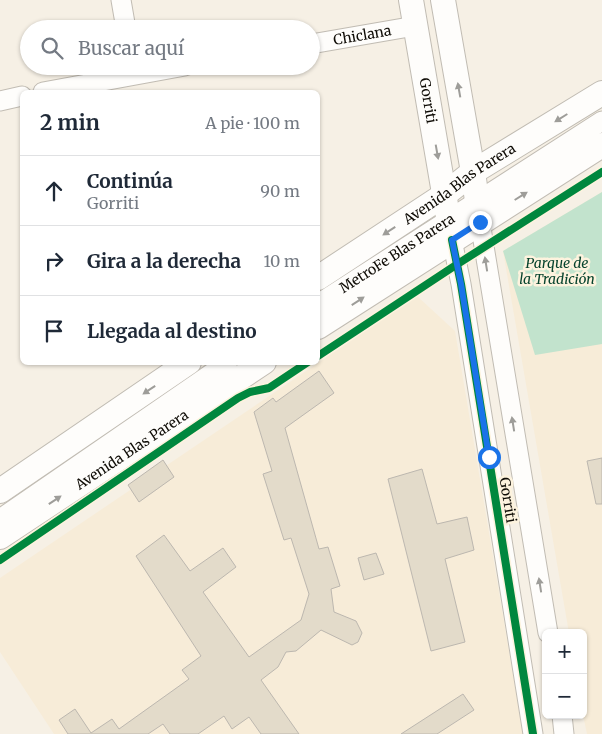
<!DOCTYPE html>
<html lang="es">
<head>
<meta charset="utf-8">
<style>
	:root { --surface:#fff; --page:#f6f6f7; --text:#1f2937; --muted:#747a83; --line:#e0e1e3 }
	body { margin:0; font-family:Merriweather,serif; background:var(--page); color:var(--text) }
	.controls { position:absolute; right:15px; bottom:15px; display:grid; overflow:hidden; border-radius:8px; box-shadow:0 1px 4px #0004 }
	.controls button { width:45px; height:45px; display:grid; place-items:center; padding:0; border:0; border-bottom:1px solid var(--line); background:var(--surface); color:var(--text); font:25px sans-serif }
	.stop { position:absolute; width:15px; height:15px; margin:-11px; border:4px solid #1a73e8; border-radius:50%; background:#fff }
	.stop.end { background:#1a73e8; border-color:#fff; box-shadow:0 1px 5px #0008 }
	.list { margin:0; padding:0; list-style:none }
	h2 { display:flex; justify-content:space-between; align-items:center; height:65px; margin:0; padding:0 20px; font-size:21px }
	h2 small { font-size:16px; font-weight:400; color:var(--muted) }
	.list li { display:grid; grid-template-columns:32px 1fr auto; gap:15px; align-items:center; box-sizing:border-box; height:70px; padding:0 20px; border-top:1px solid var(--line) }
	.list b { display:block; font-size:19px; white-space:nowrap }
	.list p { margin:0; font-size:16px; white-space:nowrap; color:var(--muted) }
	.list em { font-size:16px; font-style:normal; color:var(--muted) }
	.icon { flex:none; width:28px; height:28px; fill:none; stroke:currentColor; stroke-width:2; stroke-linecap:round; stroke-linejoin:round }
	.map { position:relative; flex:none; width:602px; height:734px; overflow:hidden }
	.search { position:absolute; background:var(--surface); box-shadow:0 1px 4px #0004; left:20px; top:20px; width:300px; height:55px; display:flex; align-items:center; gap:12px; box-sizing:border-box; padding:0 18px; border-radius:28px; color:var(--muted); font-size:19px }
	.panel { position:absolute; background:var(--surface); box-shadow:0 1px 4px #0004; left:20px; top:90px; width:300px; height:275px; border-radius:8px }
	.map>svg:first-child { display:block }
	.built { fill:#f7ecd8 }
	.green { fill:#c2e3cd }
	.building { fill:#e3dbca; stroke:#bcb7af }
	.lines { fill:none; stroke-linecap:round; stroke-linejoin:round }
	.minor-casing { stroke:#c1bcb3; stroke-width:21 }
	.major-casing { stroke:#c1bcb3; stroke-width:26 }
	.minor { stroke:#fefdfb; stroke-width:19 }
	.major { stroke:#fefdfb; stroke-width:24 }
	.cycleway-casing { stroke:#fdf3de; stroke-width:11 }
	.cycleway { stroke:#00873e; stroke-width:8 }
	.oneway { fill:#9e9d99 }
	.route { stroke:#1a73e8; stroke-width:6 }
	.labels { text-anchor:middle; stroke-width:5; stroke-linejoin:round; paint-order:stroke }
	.street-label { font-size:14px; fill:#0f0c06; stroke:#fdf3de }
	.park-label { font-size:14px; font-style:italic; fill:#06432d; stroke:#fdf3de }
</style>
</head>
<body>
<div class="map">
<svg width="602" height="734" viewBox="0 0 602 734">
	<rect width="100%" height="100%" fill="#f6f0e5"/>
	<g class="built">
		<path d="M602 192V734H587L583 715V633H569L503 251Z"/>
		<path d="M417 296 455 331 523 734H54L0 652V578Z"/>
	</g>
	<path class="green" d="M602 192V344L535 355 503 251Z"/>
	<g class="building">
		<path d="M319 371 334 393 285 428 319 549 328 547 340 586 331 589 334 612 356 621 362 633 358 642 352 645 321 630 296 651 286 652 278 667 261 680 299 734H261L249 717 232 729 224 716 198 734H170L163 724 148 734H68L59 720 75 709 91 733 112 719 119 729 189 679 182 670 201 656 136 556 164 535 190 571 223 548 236 567 203 592 249 657 301 620 309 594 291 538 284 540 263 474 272 471 254 412 273 398 276 402Z"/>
		<path d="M602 458V504H596L587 461Z"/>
		<path d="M163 460 174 477 139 502 128 485Z"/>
		<path d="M422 469 437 524 467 517 474 550 445 559 465 642 431 651 388 479Z"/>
		<path d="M376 553 384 574 364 580 358 558Z"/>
		<path d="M463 694 474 710 437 734H401Z"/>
	</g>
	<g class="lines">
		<g class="minor-casing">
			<g id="minor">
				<path d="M121 0 126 29"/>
				<path id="s1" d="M311 44 415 26"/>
				<path d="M43 92 185 66"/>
				<path d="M0 101 22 96"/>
				<path d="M480 222 548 633"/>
				<path d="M452 240 461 284 533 734"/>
				<path id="s2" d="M318 304 602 121"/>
				<path d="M0 519 228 362"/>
				<path d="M562 715 564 734"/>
			</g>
		</g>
		<g class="major-casing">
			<g id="major">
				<path id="s3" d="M411 0 452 240"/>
				<path d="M443 0 473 172 480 222"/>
				<path id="s4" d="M318 278 444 195 473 172 602 93"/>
				<path d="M318 327 602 145"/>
				<path d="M0 491 189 362"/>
				<path id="s5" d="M0 537 264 362"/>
			</g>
		</g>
		<use href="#minor" class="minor"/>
		<use href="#major" class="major"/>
		<g class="cycleway-casing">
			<g id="cycleway">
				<path d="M452 240 461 284 533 734"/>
				<path d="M318 356 456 265 602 172"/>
				<path d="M0 560 238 398 250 392 269 388 308 362"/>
			</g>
		</g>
		<use href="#cycleway" class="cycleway"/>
	</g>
	<defs><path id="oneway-solid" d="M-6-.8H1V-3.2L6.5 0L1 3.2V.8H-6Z" transform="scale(1.25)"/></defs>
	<g class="oneway">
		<use href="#oneway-solid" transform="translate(459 90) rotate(-100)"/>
		<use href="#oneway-solid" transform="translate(561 118) rotate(148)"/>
		<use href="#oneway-solid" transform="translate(437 152) rotate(80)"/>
		<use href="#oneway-solid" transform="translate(521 196) rotate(-32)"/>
		<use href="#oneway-solid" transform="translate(389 231) rotate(147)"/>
		<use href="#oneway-solid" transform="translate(486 264) rotate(-99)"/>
		<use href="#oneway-solid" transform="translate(358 301) rotate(-33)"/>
		<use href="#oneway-solid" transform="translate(149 390) rotate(146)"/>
		<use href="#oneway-solid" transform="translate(513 424) rotate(-99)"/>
		<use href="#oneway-solid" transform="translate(55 500) rotate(-34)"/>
		<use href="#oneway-solid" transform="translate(540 585) rotate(-99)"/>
	</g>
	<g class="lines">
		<path class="route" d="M480 222 452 240 461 284 489 457"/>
	</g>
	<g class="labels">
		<g class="street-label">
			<text dy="5" stroke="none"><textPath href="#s1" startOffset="52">Chiclana</textPath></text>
			<text dy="5" stroke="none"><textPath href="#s3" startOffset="102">Gorriti</textPath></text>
			<text dy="5" stroke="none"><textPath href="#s4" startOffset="170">Avenida Blas Parera</textPath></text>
			<text dy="5" stroke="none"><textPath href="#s2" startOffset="94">MetroFe Blas Parera</textPath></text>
			<text dy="5" stroke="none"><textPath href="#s5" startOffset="158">Avenida Blas Parera</textPath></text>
			<text transform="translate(508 500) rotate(81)" y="5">Gorriti</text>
		</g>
		<g class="park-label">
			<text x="557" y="268">Parque de<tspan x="557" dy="16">la Tradición</tspan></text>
		</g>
	</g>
</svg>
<div class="controls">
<button>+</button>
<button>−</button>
</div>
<div class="stop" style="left:489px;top:457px"></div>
<div class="stop end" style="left:480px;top:222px"></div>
<div class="search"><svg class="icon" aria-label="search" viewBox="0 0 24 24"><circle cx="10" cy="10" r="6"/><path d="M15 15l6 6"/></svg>Buscar aquí</div>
<section class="panel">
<h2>2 min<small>A pie · 100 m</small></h2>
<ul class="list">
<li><svg class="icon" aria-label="ahead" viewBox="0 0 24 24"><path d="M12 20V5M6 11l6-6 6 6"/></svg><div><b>Continúa</b><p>Gorriti</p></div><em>90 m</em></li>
<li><svg class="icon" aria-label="right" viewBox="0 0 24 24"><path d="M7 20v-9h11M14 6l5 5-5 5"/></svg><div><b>Gira a la derecha</b></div><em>10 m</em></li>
<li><svg class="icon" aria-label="arrive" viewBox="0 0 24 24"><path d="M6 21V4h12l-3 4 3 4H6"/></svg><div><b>Llegada al destino</b></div></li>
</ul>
</section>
</div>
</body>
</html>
